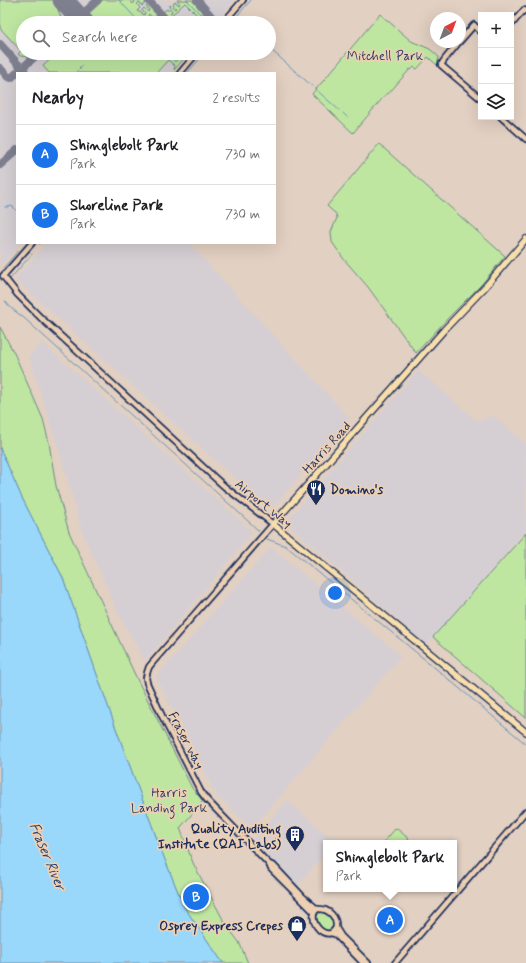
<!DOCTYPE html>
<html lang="en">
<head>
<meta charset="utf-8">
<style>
	:root { --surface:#fff; --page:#f6f6f6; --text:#202124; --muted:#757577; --line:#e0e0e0; --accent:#1a73e8 }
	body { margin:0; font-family:Mynerve,sans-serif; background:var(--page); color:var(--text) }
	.controls { position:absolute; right:12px; top:12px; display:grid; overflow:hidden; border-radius:0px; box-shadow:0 4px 16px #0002 }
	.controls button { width:36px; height:36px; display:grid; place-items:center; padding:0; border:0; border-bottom:1px solid var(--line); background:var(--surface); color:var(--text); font:20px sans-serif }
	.compass { position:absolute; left:430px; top:12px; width:36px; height:36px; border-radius:50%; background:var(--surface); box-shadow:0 4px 16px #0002; rotate:41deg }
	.you { position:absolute; left:335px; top:593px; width:14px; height:14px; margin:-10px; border:3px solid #fff; border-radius:50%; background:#1a73e8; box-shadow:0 0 0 6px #1a73e833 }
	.badge { display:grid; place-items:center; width:26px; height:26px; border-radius:50%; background:var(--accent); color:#fff; font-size:13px; font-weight:700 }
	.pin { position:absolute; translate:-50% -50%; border:2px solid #fff; box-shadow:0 1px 4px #0006 }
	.popup { position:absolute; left:323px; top:840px; width:134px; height:52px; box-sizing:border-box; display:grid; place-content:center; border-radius:0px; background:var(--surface); filter:drop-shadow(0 1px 3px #0005); font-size:13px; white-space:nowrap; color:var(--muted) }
	.popup b { font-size:15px; color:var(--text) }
	.popup::after { content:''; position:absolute; left:50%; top:100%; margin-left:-8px; border:8px solid transparent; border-top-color:var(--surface) }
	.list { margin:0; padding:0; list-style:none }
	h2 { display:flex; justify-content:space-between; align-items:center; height:52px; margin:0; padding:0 16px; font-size:17px }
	h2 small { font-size:13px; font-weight:400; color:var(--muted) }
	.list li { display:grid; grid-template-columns:26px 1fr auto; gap:12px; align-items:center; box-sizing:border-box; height:60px; padding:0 16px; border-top:1px solid var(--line) }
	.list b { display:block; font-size:15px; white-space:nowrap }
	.list p { margin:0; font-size:13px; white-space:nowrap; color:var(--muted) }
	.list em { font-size:13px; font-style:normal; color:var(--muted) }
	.icon { flex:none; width:22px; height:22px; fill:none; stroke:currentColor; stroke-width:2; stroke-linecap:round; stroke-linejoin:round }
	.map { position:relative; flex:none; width:526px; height:963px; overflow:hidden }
	.search { position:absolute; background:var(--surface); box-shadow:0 4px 16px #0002; left:16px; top:16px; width:260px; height:44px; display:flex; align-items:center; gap:10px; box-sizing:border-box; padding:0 14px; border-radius:22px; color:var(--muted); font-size:15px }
	.panel { position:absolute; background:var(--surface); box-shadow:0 4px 16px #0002; left:16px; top:72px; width:260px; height:172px; border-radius:0px }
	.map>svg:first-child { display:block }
	.built { fill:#d5cfd4 }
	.green { fill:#bee6a1; stroke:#6c8a80 }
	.water { fill:#99d8fb; stroke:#6794bc }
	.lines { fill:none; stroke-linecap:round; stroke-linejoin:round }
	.stream { stroke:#6794bc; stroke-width:1 }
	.taxiway { stroke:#7e8090; stroke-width:8 }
	.runway { stroke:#7e8090; stroke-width:21 }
	.minor-casing { stroke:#1b2f5e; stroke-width:8 }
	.major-casing { stroke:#1b2f5e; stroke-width:8 }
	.minor { stroke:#edd0b3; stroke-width:4.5 }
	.major { stroke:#f8deab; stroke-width:5.5 }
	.labels { text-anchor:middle; stroke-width:3.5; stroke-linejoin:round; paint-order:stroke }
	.park-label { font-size:13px; fill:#2b4165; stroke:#edd0b3 }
	.street-label { font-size:13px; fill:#1b2f5e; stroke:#edd0b3 }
	.poi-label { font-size:13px; font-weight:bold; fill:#1b2f5e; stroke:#edd0b3; text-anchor:end }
	.water-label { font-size:14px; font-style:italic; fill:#28406e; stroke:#edd0b3 }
</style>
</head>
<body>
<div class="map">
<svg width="526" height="963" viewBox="0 0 526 963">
	<rect width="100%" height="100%" fill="#e2d0c2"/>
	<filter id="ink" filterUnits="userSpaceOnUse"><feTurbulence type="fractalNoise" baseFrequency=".025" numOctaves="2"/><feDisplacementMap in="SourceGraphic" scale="8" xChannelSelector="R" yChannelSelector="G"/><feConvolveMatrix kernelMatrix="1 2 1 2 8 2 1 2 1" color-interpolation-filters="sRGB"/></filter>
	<g filter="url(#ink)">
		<g class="built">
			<path d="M0 0H235L215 23H23V53H189L171 73H17V243H21L0 266Z"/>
			<path d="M46 243H189L350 419 270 510 15 279Z"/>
			<path d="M42 342 253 532 145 661 118 613 82 531 62 460 29 356Z"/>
			<path d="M418 370 477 421 494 416 526 444V531L426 645 286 522Z"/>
			<path d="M271 547 401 656 252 829 216 795 156 677Z"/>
			<path d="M287 800 335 842 334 843H326V853L297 886 252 840Z"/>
		</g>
		<g class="green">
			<path d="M0 0H54L55 2 62 20V23H23V53H34L30 57 20 56 18 54 21 51 0 28Z"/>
			<path d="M102 0H130L133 4 135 2 133 0H145L147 2 142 6 139 2 137 4 140 8 137 11 139 12H140L144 15 145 14 142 10 144 8 148 12 149 10 146 6 149 4 158 14 153 18 149 14 148 16 151 19 148 23H93L86 16 91 10Z"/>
			<path d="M177 0H192L202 12 201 13 202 15 204 14 200 18 185 3 168 18 163 12 167 9 171 13 172 11 169 7 170 5 175 9 176 8 173 4 175 2 179 5 180 4Z"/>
			<path d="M380 14 411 41 430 49 439 57 437 65 428 57 417 69 414 67 411 70 410 69 388 94 387 93 353 133 312 94Z"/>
			<path d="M57 53H189L174 70 175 66 168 60 156 73H49L43 66Z"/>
			<path d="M379 144 505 256 481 285 448 318 416 353 368 287 343 258 332 242 331 232 337 218 336 214 327 206Z"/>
			<path d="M0 327 14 353 43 419 49 443 56 486 69 532 136 677 192 788 203 801 180 828 193 863 226 925 239 942 248 963H223L184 907 161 850 115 726 63 578 22 498 0 448Z"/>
			<path d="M526 533V718L433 637Z"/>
			<path d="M396 828 409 839 405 843H383Z"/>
			<path d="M389 907 403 919 392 932 378 921Z"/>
			<path d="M320 911C325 911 331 914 333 919 333 920 334 925 334 926 333 927 331 930 329 931 323 934 314 922 316 916 316 914 319 913 320 911Z"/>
		</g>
		<path class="water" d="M0 448 22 498 63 578 115 726 161 850 184 907 223 963H0Z"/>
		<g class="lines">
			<g class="stream">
				<path d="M119 0 140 23"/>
				<path d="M187 0 201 15"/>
				<path d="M235 18 241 23"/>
				<path d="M206 21 208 23"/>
				<path d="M231 23 251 0"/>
				<path d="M269 48 339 110"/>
				<path d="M167 53 175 62 185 53"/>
				<path d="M75 73 82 66"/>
				<path d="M187 73 205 53"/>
				<path d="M343 113 347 117"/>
				<path d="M5 207H8L12 206 17 211"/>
				<path d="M40 244 41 243"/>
				<path d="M3 268 18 251"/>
				<path d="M10 279 32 254"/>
				<path d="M5 301 11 308 24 318 259 531"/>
				<path d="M267 539 286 546 428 662 526 744"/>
			</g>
			<g class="taxiway">
				<path d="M148 0 169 23"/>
				<path d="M197 0 211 16"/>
				<path d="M73 23 98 0"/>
				<path d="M0 44 26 73"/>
				<path d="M0 68 8 77 11 78 39 53"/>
				<path d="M0 165 17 150"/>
			</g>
			<path class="runway" d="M63 0 84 23"/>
			<g class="minor-casing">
				<g id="minor">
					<path d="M223 23 243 0"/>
					<path d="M511 25 524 10 526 11"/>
					<path d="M460 41 474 25 481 32"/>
					<path d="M459 42 445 59 441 65 481 99"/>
					<path d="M180 73 197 53"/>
					<path d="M501 117 526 139"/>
					<path d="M32 243 3 276 18 295 40 317 215 478 225 487 273 524 153 662 149 667 147 673 146 678 147 683 162 716 201 792 207 800 269 864 274 866 303 897 317 909"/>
					<path d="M269 864 271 869 314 912"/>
					<path d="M317 909C329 908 337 917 336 928 334 930 333 932 331 933 321 937 307 919 317 909Z"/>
					<path d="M336 928 341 936 368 963"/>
					<path d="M331 933 335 934 363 963"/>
					<path d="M395 963 526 811"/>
				</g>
			</g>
			<g class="major-casing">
				<path id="major" d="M526 239 485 287 444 330 385 397 273 524 526 732"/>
			</g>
			<use href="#minor" class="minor"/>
			<use href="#major" class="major"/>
		</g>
	</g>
	<defs>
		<g id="restaurant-pin" transform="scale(1)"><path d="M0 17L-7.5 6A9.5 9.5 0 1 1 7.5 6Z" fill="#1b2f5e" stroke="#edd0b3"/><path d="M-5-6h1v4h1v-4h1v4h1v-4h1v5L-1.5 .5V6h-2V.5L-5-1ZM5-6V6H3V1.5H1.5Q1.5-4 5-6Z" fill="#fff"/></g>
		<g id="building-pin" transform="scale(1)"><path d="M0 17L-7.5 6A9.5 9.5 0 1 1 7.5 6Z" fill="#1b2f5e" stroke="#edd0b3"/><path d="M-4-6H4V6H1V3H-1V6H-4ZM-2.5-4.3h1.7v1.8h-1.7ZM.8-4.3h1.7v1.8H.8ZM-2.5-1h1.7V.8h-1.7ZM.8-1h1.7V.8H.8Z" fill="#fff"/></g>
		<g id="shop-pin" transform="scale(1)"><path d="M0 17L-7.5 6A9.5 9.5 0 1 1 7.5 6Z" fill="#1b2f5e" stroke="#edd0b3"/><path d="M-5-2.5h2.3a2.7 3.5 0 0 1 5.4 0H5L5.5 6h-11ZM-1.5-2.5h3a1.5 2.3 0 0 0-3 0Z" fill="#fff"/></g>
	</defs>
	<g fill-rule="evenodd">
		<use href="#restaurant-pin" x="316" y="489"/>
		<use href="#building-pin" x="295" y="835"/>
		<use href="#shop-pin" x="297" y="925"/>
	</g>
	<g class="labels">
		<g class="park-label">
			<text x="385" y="60">Mitchell Park</text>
			<text x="169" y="797">Harris<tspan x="169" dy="15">Landing Park</tspan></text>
		</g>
		<g class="street-label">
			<text transform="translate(326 447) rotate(-48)" y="5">Harris Road</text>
			<text transform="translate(264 503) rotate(39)" y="5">Airport Way</text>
			<text transform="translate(187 740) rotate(63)" y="5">Fraser Way</text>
		</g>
		<g class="poi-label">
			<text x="330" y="494" text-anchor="start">Domino's</text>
			<text x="281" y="833">Quality Auditing<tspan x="281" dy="15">Institute (QAI Labs)</tspan></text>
			<text x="283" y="930">Osprey Express Crepes</text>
		</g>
		<g class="water-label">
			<text transform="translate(48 856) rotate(67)" y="5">Fraser River</text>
		</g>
	</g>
</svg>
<div class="controls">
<button>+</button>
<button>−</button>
<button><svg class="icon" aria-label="layers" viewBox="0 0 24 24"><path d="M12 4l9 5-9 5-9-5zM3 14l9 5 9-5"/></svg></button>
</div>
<svg class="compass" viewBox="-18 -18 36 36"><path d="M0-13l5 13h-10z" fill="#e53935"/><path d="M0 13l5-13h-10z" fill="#757577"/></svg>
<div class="you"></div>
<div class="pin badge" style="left:390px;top:920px">A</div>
<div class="popup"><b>Shinglebolt Park</b>Park</div>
<div class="pin badge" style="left:196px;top:897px">B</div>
<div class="search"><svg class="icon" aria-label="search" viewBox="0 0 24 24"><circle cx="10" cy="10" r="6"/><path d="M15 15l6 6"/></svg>Search here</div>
<section class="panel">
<h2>Nearby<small>2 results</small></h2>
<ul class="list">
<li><span class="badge">A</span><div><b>Shinglebolt Park</b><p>Park</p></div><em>730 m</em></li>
<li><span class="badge">B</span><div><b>Shoreline Park</b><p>Park</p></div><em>730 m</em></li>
</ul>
</section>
</div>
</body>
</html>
